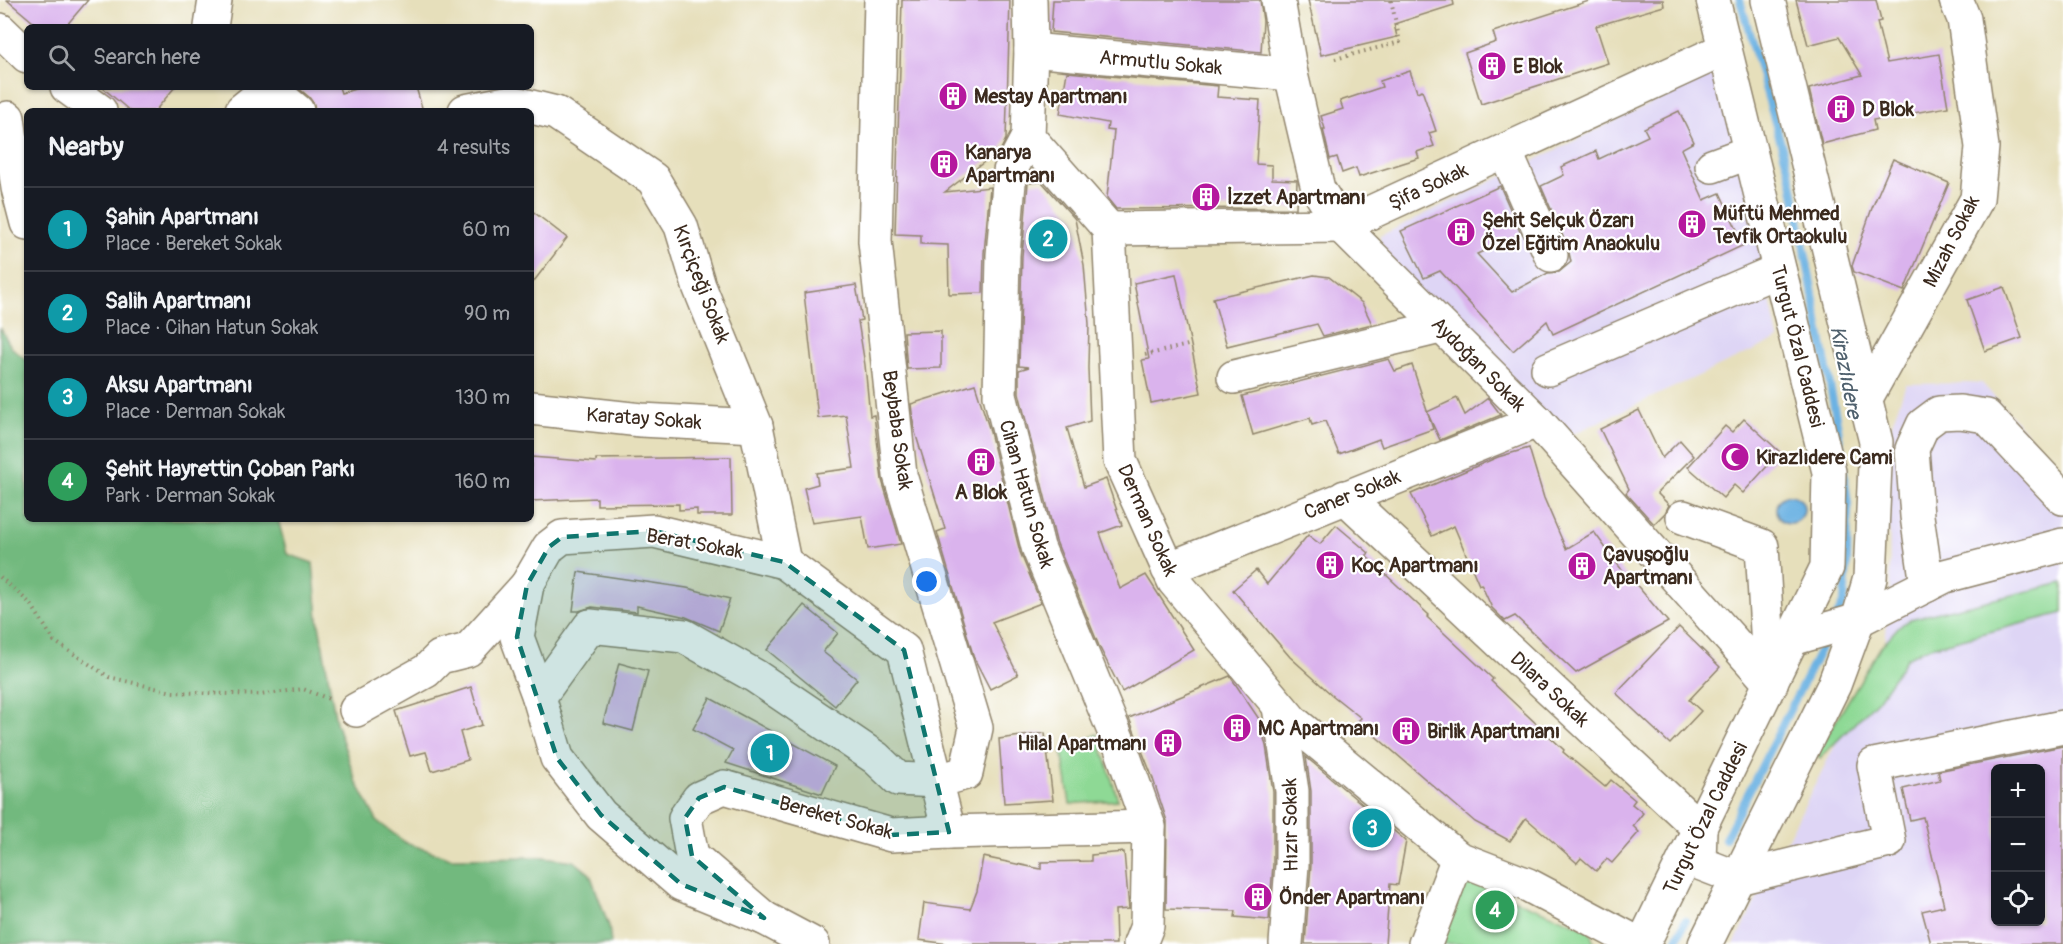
<!DOCTYPE html>
<html lang="en">
<head>
<meta charset="utf-8">
<style>
	:root { --surface:#171b24; --page:#20242c; --text:#f1f3f6; --muted:#9ea1a6; --line:#363941; --accent:#7c3aed }
	body { margin:0; font-family:Pangolin,sans-serif; background:var(--page); color:var(--text) }
	.controls { position:absolute; right:18px; bottom:18px; display:grid; overflow:hidden; border-radius:9px; box-shadow:0 2px 4px #0004 }
	.controls button { width:54px; height:54px; display:grid; place-items:center; padding:0; border:0; border-bottom:2px solid var(--line); background:var(--surface); color:var(--text); font:30px sans-serif }
	.you { position:absolute; left:927px; top:582px; width:21px; height:21px; margin:-15px; border:4px solid #fff; border-radius:50%; background:#1a73e8; box-shadow:0 0 0 9px #1a73e833 }
	.badge { display:grid; place-items:center; width:39px; height:39px; border-radius:50%; background:var(--accent); color:#fff; font-size:20px; font-weight:700 }
	.pin { position:absolute; translate:-50% -50%; border:3px solid #fff; box-shadow:0 2px 6px #0006 }
	.list { margin:0; padding:0; list-style:none }
	h2 { display:flex; justify-content:space-between; align-items:center; height:78px; margin:0; padding:0 24px; font-size:26px }
	h2 small { font-size:20px; font-weight:400; color:var(--muted) }
	.list li { display:grid; grid-template-columns:39px 1fr auto; gap:18px; align-items:center; box-sizing:border-box; height:84px; padding:0 24px; border-top:2px solid var(--line) }
	.list b { display:block; font-size:22px; white-space:nowrap }
	.list p { margin:0; font-size:20px; white-space:nowrap; color:var(--muted) }
	.list em { font-size:20px; font-style:normal; color:var(--muted) }
	.icon { flex:none; width:33px; height:33px; fill:none; stroke:currentColor; stroke-width:2; stroke-linecap:round; stroke-linejoin:round }
	.map { position:relative; flex:none; width:2063px; height:944px; overflow:hidden }
	.search { position:absolute; background:var(--surface); box-shadow:0 2px 4px #0004; left:24px; top:24px; width:510px; height:66px; display:flex; align-items:center; gap:15px; box-sizing:border-box; padding:0 21px; border-radius:9px; color:var(--muted); font-size:22px }
	.panel { position:absolute; background:var(--surface); box-shadow:0 2px 4px #0004; left:24px; top:108px; width:510px; height:414px; border-radius:9px }
	.map>svg:first-child { display:block }
	.built { fill:#ded5f5; fill-rule:evenodd }
	.green { fill:#8ed995; stroke:#64825a; stroke-width:1.5 }
	.forest { fill:#72b97e; stroke:#56724e; stroke-width:1.5 }
	.water { fill:#6cb2e3; stroke:#546e80; stroke-width:1.5 }
	.lines { fill:none; stroke-linecap:round; stroke-linejoin:round }
	.stream { stroke:#6cb2e3; stroke-width:8 }
	.building { fill:#dab3ed; fill-rule:evenodd }
	.minor-casing { stroke:#90846c; stroke-width:36 }
	.path { stroke:#90846c; stroke-width:4; stroke-dasharray:1.5 4.5; stroke-linecap:butt }
	.minor { stroke:#fff; stroke-width:33 }
	.marked { fill:#0f766e; fill-opacity:0.2; stroke:#0f766e; stroke-width:4.5; stroke-dasharray:12 8; stroke-linejoin:round }
	.labels { text-anchor:middle; stroke-width:4.5; stroke-linejoin:round; paint-order:stroke }
	.street-label { font-size:20px; fill:#3b2a1e; stroke:#fff }
	.poi-label { font-size:20px; font-weight:bold; fill:#3b2a1e; stroke:#fff; text-anchor:start }
	.water-label { font-size:21px; font-style:italic; fill:#4f606d; stroke:#fff }
</style>
</head>
<body>
<div class="map">
<svg width="2063" height="944" viewBox="0 0 2063 944">
	<rect width="100%" height="100%" fill="#fff"/>
	<filter id="ink" filterUnits="userSpaceOnUse"><feTurbulence type="fractalNoise" baseFrequency=".0167" numOctaves="2"/><feDisplacementMap in="SourceGraphic" scale="12" xChannelSelector="R" yChannelSelector="G"/><feConvolveMatrix kernelMatrix="1 2 1 2 8 2 1 2 1" color-interpolation-filters="sRGB"/></filter>
	<filter id="wash" filterUnits="userSpaceOnUse"><feTurbulence type="fractalNoise" baseFrequency=".008" numOctaves="4" result="noise"/><feDisplacementMap in="SourceGraphic" scale="24" xChannelSelector="R" yChannelSelector="G"/><feGaussianBlur stdDeviation="1.35" result="paint"/><feColorMatrix in="noise" values="0 0 0 0 0 0 0 0 0 0 0 0 0 0 0 0 0 1.4 0 .05"/><feComposite in="paint" operator="in"/></filter>
	<g filter="url(#wash)">
		<rect width="100%" height="100%" fill="#e6dfbb"/>
		<g class="built">
			<path d="M1709 75 1726 86 1778 339 1564 438 1381 253 1380 236Z"/>
			<path d="M1982 383 2063 474V944H1734L1885 647 1890 585 1889 432 1906 384ZM1996 768H2040V922H1996Z"/>
		</g>
		<g class="green">
			<path d="M2063 583V613L1923 649 1907 658 1878 700 1820 758 1816 754 1880 648 1899 626 1914 618Z"/>
			<path d="M1098 734 1118 800 1070 804 1062 751Z"/>
			<path d="M1470 882 1588 929 1595 944H1436L1454 891Z"/>
		</g>
		<path class="forest" d="M0 327 11 347 27 361V519H278L287 554 313 563 318 618 336 722 356 781 377 821 406 843 451 858 544 857 574 861 590 874 609 926 611 944H0Z"/>
		<circle class="water" cx="1790" cy="509" r="14"/>
		<g class="lines">
			<g class="stream">
				<path d="M1740 0 1792 182 1838 428 1848 504 1847 563 1844 602 1837 616"/>
				<path d="M1725 839 1826 638"/>
				<path d="M1675 944 1685 921"/>
			</g>
		</g>
		<g id="blocks">
			<g class="building">
				<path d="M7 0H88L65 27H39Z"/>
				<path d="M902 0H1010L1006 139 1001 149 945 192 990 187 984 253 983 293 949 294 948 245 921 244V235L895 234Z"/>
				<path d="M1053 0H1260L1263 21 1261 52 1051 32Z"/>
				<path d="M1308 0H1453L1454 5 1394 24 1397 37 1321 55Z"/>
				<path d="M1592 0H1663L1664 6 1596 26 1608 63 1481 104 1465 53 1496 42 1493 32Z"/>
				<path d="M1796 0H1876L1881 21 1877 22 1887 63 1939 54 1948 107 1873 120 1875 130 1822 144 1809 89 1862 75 1839 37 1808 45Z"/>
				<path d="M1410 71 1417 92 1422 90 1436 131 1429 133 1434 146 1417 152 1419 158 1359 177 1356 168 1342 173 1337 157 1330 159 1323 129H1325L1321 116 1343 109 1340 101 1382 87 1380 81Z"/>
				<path d="M1067 72 1218 86 1217 97 1260 100 1256 164 1272 165V179L1297 180 1296 208 1116 209 1107 198 1114 131 1107 130 1108 123 1060 114Z"/>
				<path d="M102 87H175L155 111H130Z"/>
				<path d="M297 87H339L341 93 362 87H416L423 111H315L314 104 309 97Z"/>
				<path d="M1679 111 1694 142 1681 149 1704 200 1720 193 1744 245 1553 334 1547 321 1513 351 1440 271 1424 278 1401 231 1500 186 1521 234 1477 254 1512 292 1548 273 1559 272 1571 262 1568 248 1541 186 1564 175 1561 167 1596 151 1599 159 1648 136 1644 128Z"/>
				<path d="M1893 159 1949 183 1904 291 1854 272 1852 266 1872 208Z"/>
				<path d="M1042 182 1075 219 1084 265 1089 324 1088 368 1090 421 1067 428 1084 487 1106 479 1122 525 1100 533 1120 589 1146 575 1194 650 1122 692 1099 646 1056 541 1019 393V370L1029 367 1019 366 1022 256 1028 183Z"/>
				<path d="M531 210 567 238 531 285Z"/>
				<path d="M1176 274 1201 393 1151 403 1142 360 1149 359 1134 283Z"/>
				<path d="M1314 275 1329 277 1362 303 1372 324 1323 336 1317 324 1227 346 1213 298Z"/>
				<path d="M856 285 862 320 858 321 865 365 870 416 874 415 882 480 901 544 868 549 862 516 812 523 804 488 818 484 816 473 854 468 846 415 818 418 804 293Z"/>
				<path d="M2004 287 2022 338 1985 351 1967 300Z"/>
				<path d="M941 331V368L907 369 904 332Z"/>
				<path d="M1389 359 1395 371 1412 365 1433 429 1382 447 1379 439 1339 454 1325 421 1312 425 1310 418 1253 435 1242 396Z"/>
				<path d="M975 384 989 428 1020 552 1041 603 992 622 1018 675 990 689 974 658 937 532 945 529 914 429 911 404Z"/>
				<path d="M1457 398 1465 415 1488 398 1501 415 1440 440 1427 412Z"/>
				<path d="M1639 410 1662 458 1680 440 1694 456 1657 493 1669 505 1665 513 1654 524 1626 493 1629 489 1600 429Z"/>
				<path d="M1744 419 1780 452 1743 493 1734 485 1723 498 1688 467 1725 426 1732 432Z"/>
				<path d="M1529 448 1544 498 1566 549 1594 532 1627 577 1629 576 1668 622 1576 673 1515 616 1505 621 1492 608 1481 584 1479 585 1454 526 1432 536 1411 494 1498 457Z"/>
				<path d="M531 457 596 462V459L731 457 732 515H697V509L679 510V504L597 505V498L531 501Z"/>
				<path d="M1336 525 1369 553 1366 556 1429 615 1427 617 1493 679 1491 681 1564 750 1563 752 1605 787 1611 780 1635 800 1632 804 1643 813 1633 826 1639 832 1612 863 1607 859 1596 871 1581 858 1577 863 1526 818 1510 841 1475 822 1358 721 1361 718 1332 695 1290 657 1233 590 1256 570 1267 584 1308 535 1320 544Z"/>
				<path d="M578 572 687 588 730 599 719 631 686 617 637 606V612L592 607 579 611H573Z"/>
				<path d="M804 605 838 633 823 652 857 679 835 706 767 650Z"/>
				<path d="M1679 627 1720 667 1689 700 1701 711 1670 744 1616 693Z"/>
				<path d="M619 663 648 671 633 731 603 723Z"/>
				<path d="M1230 676 1259 719 1266 746 1273 792V864L1269 920 1235 917 1236 911 1166 909 1167 821 1152 776 1129 718Z"/>
				<path d="M471 687 482 725 460 732 468 760 432 771 426 752 410 756 396 711Z"/>
				<path d="M710 698 835 766 822 794 726 763 733 750 693 729Z"/>
				<path d="M1045 733 1053 800 1004 803 999 739Z"/>
				<path d="M2063 746V944H1931L1922 911 1944 906 1923 817 1910 820 1903 789 1940 780 1938 771ZM1995 768H2040V921H1995Z"/>
				<path d="M1306 757 1406 841 1398 885 1390 884 1385 944H1305L1311 865V791Z"/>
				<path d="M1124 852 1129 909 1115 910 1116 944H949L919 940 924 903 970 909 977 891 983 857 1041 869V862L1091 861V855Z"/>
			</g>
		</g>
	</g>
	<g filter="url(#ink)">
		<use href="#blocks" fill-opacity="0" stroke="#90846c" stroke-width="1.5"/>
		<g class="lines">
			<g class="minor-casing">
				<g id="minor">
					<path d="M1030 0 1031 50 1028 137 1109 229 1120 461 1174 581 1292 721 1458 858 1528 885 1639 944"/>
					<path d="M1278 0 1291 74 1318 189 1341 226 1537 421 1771 684"/>
					<path d="M211 27 215 0"/>
					<path d="M0 30 27 56"/>
					<path d="M1031 50 1291 74"/>
					<path d="M67 87 100 111"/>
					<path d="M242 110 269 88 297 111"/>
					<path d="M465 111 511 102 556 113 653 179 681 226 699 286 756 426 784 562"/>
					<path d="M8 118 18 188 27 223"/>
					<path d="M1028 137 1010 171 1003 255 1000 395 1038 547 1121 748 1149 827 1147 926 1140 944"/>
					<path d="M1505 151 1551 255"/>
					<path d="M1712 166 1750 152"/>
					<path d="M1109 229 1341 226 1725 49"/>
					<path d="M1548 369 1779 270"/>
					<path d="M1234 377 1440 327"/>
					<path d="M1866 398 1977 199 1982 147 1964 19 1956 0"/>
					<path d="M531 408 641 420 756 426"/>
					<path d="M1345 497 1700 829 1699 863 1738 878 1889 841 1874 765 2063 727"/>
					<path d="M1683 517 1762 546 1770 682"/>
					<path d="M1168 569 1537 421"/>
					<path d="M1927 585 1917 516 1912 449 1923 425 1939 413 1960 412 1986 416 2063 498"/>
					<path d="M1792 639 1858 620 1945 576 2063 545"/>
					<path d="M539 697 590 626 684 636 755 676 876 758 898 779 937 781 966 773 976 728 900 475 875 241 881 0"/>
					<path d="M1279 707 1292 791V865L1286 944"/>
					<path d="M356 710 426 671 440 657 468 650 527 585"/>
					<path d="M764 918 681 884 601 815 557 758 539 697 517 637 527 585 549 547 562 537 654 531 784 562 904 650 949 832"/>
					<path d="M813 944 764 918 692 856 685 818 699 798 724 787 891 835 949 832 1149 827"/>
					<path d="M1425 944 1458 858"/>
					<path d="M1643 944 1827 567 1829 472 1713 0"/>
					<path d="M1705 944 1834 685 1858 620 1870 578 1876 442 1768 0"/>
				</g>
			</g>
			<g class="path">
				<path d="M1335 59 1400 42 1391 0"/>
				<path d="M1145 355 1188 345"/>
				<path d="M0 577 31 604 54 641 109 677 172 692 260 695 303 689 329 699"/>
			</g>
			<use href="#minor" class="minor"/>
		</g>
	</g>
	<path class="marked" d="M654 531 784 562 904 650 949 832 891 835 724 787 699 798 685 818 692 856 764 918 681 884 601 815 557 758 517 637 527 585 549 547 562 537Z"/>
	<defs>
		<g id="building-disc" transform="scale(1.5)"><circle r="9.5" fill="#b5179e" stroke="#fff"/><path d="M-4-6H4V6H1V3H-1V6H-4ZM-2.5-4.3h1.7v1.8h-1.7ZM.8-4.3h1.7v1.8H.8ZM-2.5-1h1.7V.8h-1.7ZM.8-1h1.7V.8H.8Z" fill="#fff"/></g>
		<g id="mosque-disc" transform="scale(1.5)"><circle r="9.5" fill="#b5179e" stroke="#fff"/><path d="M3.5-4.9A6 6 0 1 0 3.5 4.9A5 5 0 1 1 3.5-4.9Z" fill="#fff"/></g>
	</defs>
	<g fill-rule="evenodd">
		<use href="#building-disc" x="1492" y="66"/>
		<use href="#building-disc" x="953" y="96"/>
		<use href="#building-disc" x="1841" y="109"/>
		<use href="#building-disc" x="944" y="164"/>
		<use href="#building-disc" x="1206" y="197"/>
		<use href="#building-disc" x="1692" y="224"/>
		<use href="#building-disc" x="1461" y="232"/>
		<use href="#mosque-disc" x="1735" y="457"/>
		<use href="#building-disc" x="981" y="462"/>
		<use href="#building-disc" x="1330" y="565"/>
		<use href="#building-disc" x="1582" y="566"/>
		<use href="#building-disc" x="1237" y="728"/>
		<use href="#building-disc" x="1406" y="731"/>
		<use href="#building-disc" x="1168" y="743"/>
		<use href="#building-disc" x="1258" y="897"/>
	</g>
	<g class="labels">
		<g class="street-label">
			<text transform="translate(1161 62) rotate(5)" y="7">Armutlu Sokak</text>
			<text transform="translate(1428 186) rotate(-25)" y="7">Şifa Sokak</text>
			<text transform="translate(1951 241) rotate(-63)" y="7">Mizah Sokak</text>
			<text transform="translate(702 284) rotate(69)" y="7">Kırçiçeği Sokak</text>
			<text transform="translate(1798 346) rotate(76)" y="7">Turgut Özal Caddesi</text>
			<text transform="translate(1479 364) rotate(45)" y="7">Aydoğan Sokak</text>
			<text transform="translate(644 418) rotate(4)" y="7">Karatay Sokak</text>
			<text transform="translate(898 430) rotate(82)" y="7">Beybaba Sokak</text>
			<text transform="translate(1027 494) rotate(74)" y="7">Cihan Hatun Sokak</text>
			<text transform="translate(1352 494) rotate(-22)" y="7">Caner Sokak</text>
			<text transform="translate(1148 520) rotate(66)" y="7">Derman Sokak</text>
			<text transform="translate(695 543) rotate(10)" y="7">Berat Sokak</text>
			<text transform="translate(1550 689) rotate(43)" y="7">Dilara Sokak</text>
			<text transform="translate(836 817) rotate(15)" y="7">Bereket Sokak</text>
			<text transform="translate(1705 818) rotate(-64)" y="7">Turgut Özal Caddesi</text>
			<text transform="translate(1290 825) rotate(-91)" y="7">Hızır Sokak</text>
		</g>
		<g class="poi-label">
			<text x="1513" y="73">E Blok</text>
			<text x="974" y="103">Mestay Apartmanı</text>
			<text x="1862" y="116">D Blok</text>
			<text x="965" y="159">Kanarya<tspan x="965" dy="23">Apartmanı</tspan></text>
			<text x="1227" y="204">İzzet Apartmanı</text>
			<text x="1713" y="220">Müftü Mehmed<tspan x="1713" dy="23">Tevfik Ortaokulu</tspan></text>
			<text x="1482" y="227">Şehit Selçuk Özarı<tspan x="1482" dy="23">Özel Eğitim Anaokulu</tspan></text>
			<text x="1756" y="464">Kirazlıdere Cami</text>
			<text x="981" y="499" text-anchor="middle">A Blok</text>
			<text x="1603" y="561">Çavuşoğlu<tspan x="1603" dy="23">Apartmanı</tspan></text>
			<text x="1351" y="572">Koç Apartmanı</text>
			<text x="1258" y="735">MC Apartmanı</text>
			<text x="1427" y="738">Birlik Apartmanı</text>
			<text x="1147" y="750" text-anchor="end">Hilal Apartmanı</text>
			<text x="1279" y="904">Önder Apartmanı</text>
		</g>
		<g class="water-label">
			<text transform="translate(1846 372) rotate(79)" y="7">Kirazlıdere</text>
		</g>
	</g>
</svg>
<div class="controls">
<button>+</button>
<button>−</button>
<button><svg class="icon" aria-label="locate" viewBox="0 0 24 24"><circle cx="12" cy="12" r="6"/><path d="M12 2v4M12 18v4M2 12h4M18 12h4"/></svg></button>
</div>
<div class="you"></div>
<div class="pin badge" style="left:770px;top:753px;background:#0f9aa8">1</div>
<div class="pin badge" style="left:1048px;top:239px;background:#0f9aa8">2</div>
<div class="pin badge" style="left:1372px;top:828px;background:#0f9aa8">3</div>
<div class="pin badge" style="left:1495px;top:910px;background:#2e9e5b">4</div>
<div class="search"><svg class="icon" aria-label="search" viewBox="0 0 24 24"><circle cx="10" cy="10" r="6"/><path d="M15 15l6 6"/></svg>Search here</div>
<section class="panel">
<h2>Nearby<small>4 results</small></h2>
<ul class="list">
<li><span class="badge" style="background:#0f9aa8">1</span><div><b>Şahin Apartmanı</b><p>Place · Bereket Sokak</p></div><em>60 m</em></li>
<li><span class="badge" style="background:#0f9aa8">2</span><div><b>Salih Apartmanı</b><p>Place · Cihan Hatun Sokak</p></div><em>90 m</em></li>
<li><span class="badge" style="background:#0f9aa8">3</span><div><b>Aksu Apartmanı</b><p>Place · Derman Sokak</p></div><em>130 m</em></li>
<li><span class="badge" style="background:#2e9e5b">4</span><div><b>Şehit Hayrettin Çoban Parkı</b><p>Park · Derman Sokak</p></div><em>160 m</em></li>
</ul>
</section>
</div>
</body>
</html>
